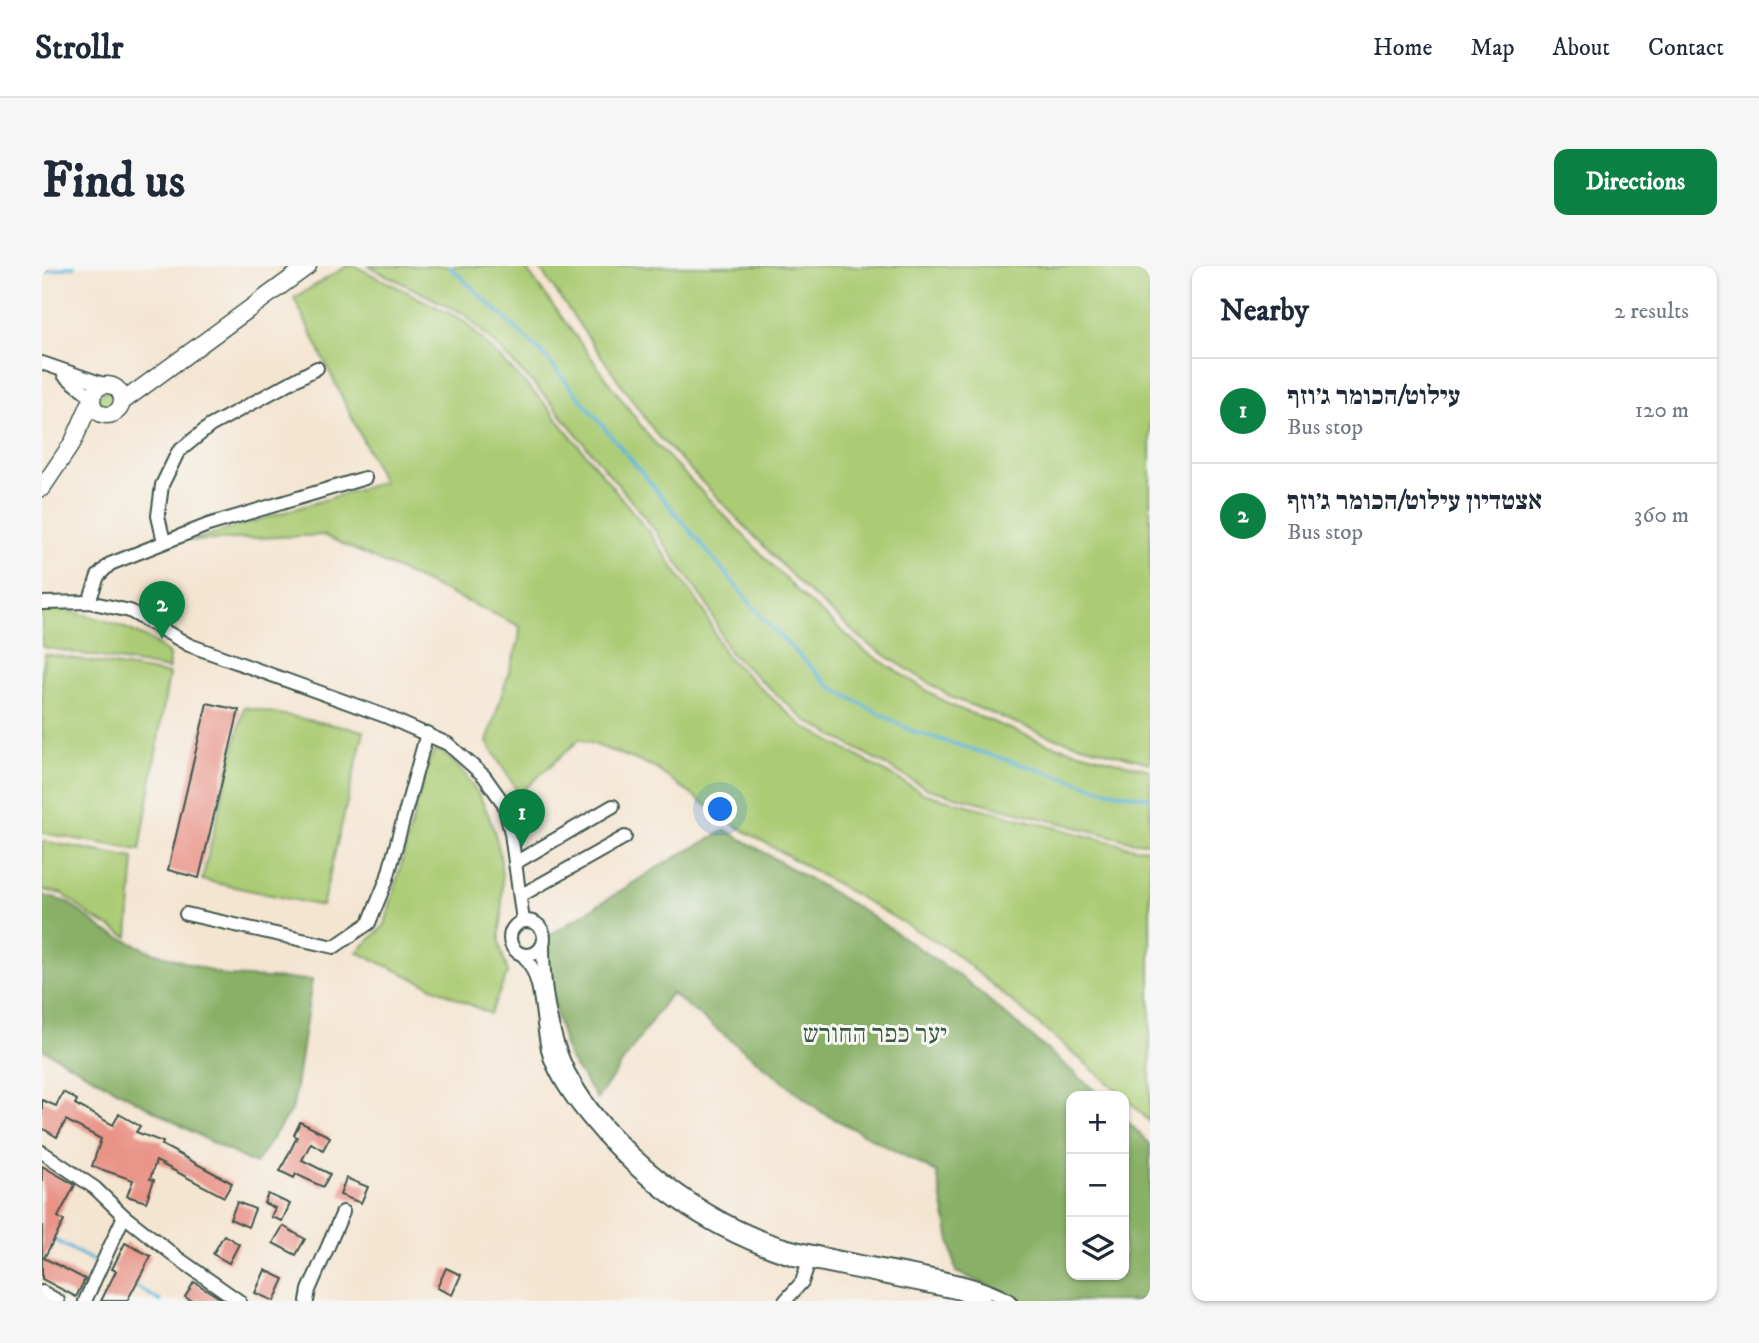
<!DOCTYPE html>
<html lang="en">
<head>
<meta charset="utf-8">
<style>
	:root { --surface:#fff; --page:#f6f6f7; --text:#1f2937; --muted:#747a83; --line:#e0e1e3; --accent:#0b8043 }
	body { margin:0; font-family:"IM FELL DW Pica","Frank Ruhl Libre",serif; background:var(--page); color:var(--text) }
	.controls { position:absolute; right:21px; bottom:21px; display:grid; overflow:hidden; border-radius:14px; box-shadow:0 2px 5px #0004 }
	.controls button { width:63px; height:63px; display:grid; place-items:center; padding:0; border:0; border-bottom:2px solid var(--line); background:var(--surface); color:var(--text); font:35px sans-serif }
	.you { position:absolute; left:679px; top:544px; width:24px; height:24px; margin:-18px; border:5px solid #fff; border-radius:50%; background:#1a73e8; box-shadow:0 0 0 10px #1a73e833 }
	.badge { display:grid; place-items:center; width:46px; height:46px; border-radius:50%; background:var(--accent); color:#fff; font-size:23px; font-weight:700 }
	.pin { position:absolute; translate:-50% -58px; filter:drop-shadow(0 2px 4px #0008) }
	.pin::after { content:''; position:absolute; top:37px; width:24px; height:21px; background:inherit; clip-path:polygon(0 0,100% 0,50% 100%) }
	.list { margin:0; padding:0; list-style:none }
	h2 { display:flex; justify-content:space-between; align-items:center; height:91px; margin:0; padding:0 28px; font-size:30px }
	h2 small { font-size:23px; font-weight:400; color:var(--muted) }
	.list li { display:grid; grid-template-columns:46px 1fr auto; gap:21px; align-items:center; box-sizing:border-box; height:105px; padding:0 28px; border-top:2px solid var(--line) }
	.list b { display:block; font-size:26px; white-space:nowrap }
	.list p { margin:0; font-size:23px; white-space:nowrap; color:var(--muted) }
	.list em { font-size:23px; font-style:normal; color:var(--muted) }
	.icon { flex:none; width:38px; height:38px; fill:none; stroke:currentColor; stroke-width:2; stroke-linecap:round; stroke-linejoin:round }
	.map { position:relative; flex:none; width:1108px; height:1035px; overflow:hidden; border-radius:14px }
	header { display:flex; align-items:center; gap:42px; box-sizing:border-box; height:98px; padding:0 35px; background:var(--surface); border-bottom:2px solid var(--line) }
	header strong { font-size:33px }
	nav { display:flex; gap:38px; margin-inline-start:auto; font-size:24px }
	.intro { display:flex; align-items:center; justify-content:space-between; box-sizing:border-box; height:168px; padding:0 42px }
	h1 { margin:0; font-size:49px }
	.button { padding:18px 32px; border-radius:14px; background:var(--accent); color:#fff; font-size:24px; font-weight:700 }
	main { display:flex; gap:42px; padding:0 42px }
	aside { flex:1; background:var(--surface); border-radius:14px; box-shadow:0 2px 5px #0004 }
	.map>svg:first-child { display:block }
	.green { fill:#abcc74; stroke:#658454; stroke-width:2 }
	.forest { fill:#88b066; stroke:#54764d; stroke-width:2 }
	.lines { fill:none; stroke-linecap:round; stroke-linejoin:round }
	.stream { stroke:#5fb5db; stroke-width:3.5 }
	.building { fill:#e99387 }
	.minor-casing { stroke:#3f564c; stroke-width:16 }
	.major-casing { stroke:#3f564c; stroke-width:19 }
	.minor { stroke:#fff; stroke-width:12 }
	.major { stroke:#fff; stroke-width:16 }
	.labels { text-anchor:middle; stroke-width:6; stroke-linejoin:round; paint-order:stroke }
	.park-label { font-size:26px; fill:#3b5a41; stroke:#f6f6f2 }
</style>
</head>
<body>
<header>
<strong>Strollr</strong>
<nav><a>Home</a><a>Map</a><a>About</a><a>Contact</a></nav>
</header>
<div class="intro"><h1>Find us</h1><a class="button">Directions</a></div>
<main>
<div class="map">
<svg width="1108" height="1035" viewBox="0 0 1108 1035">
	<rect width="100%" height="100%" fill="#f6f6f2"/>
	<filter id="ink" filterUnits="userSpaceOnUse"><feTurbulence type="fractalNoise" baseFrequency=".0143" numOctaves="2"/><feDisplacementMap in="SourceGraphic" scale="14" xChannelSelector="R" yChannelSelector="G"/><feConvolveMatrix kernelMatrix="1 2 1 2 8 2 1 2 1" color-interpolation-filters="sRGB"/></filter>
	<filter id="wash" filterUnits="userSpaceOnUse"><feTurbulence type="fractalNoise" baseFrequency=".00686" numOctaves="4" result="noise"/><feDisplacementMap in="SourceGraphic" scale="28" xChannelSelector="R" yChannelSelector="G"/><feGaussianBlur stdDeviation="1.57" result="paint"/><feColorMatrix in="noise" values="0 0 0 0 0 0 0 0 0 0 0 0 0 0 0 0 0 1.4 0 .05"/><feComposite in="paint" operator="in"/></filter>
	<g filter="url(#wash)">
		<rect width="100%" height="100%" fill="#f4e5d1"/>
		<g class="green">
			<path d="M305 0H313L421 54 503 138 607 266 662 345 683 389 758 458 883 528 1092 582 1108 583V856L1082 830 910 685 689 557 610 500 538 473 477 528 445 476 477 374 478 360 281 269 148 275 341 216 252 32Z"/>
			<path d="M326 0H482L609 173 757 327 823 385 908 439 1006 478 1108 504V577L1093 576 886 523 762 453 687 386 667 342 612 263 507 134 424 49Z"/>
			<path d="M496 0H1108V497L1009 471 911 432 827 379 762 322 615 169Z"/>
			<circle cx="65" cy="135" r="10"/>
			<path d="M12 341C53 351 94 360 127 388V403L0 381V343Z"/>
			<path d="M3 388 127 408 98 584 0 567V406Z"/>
			<path d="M202 441 322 465 280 640 160 614Z"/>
			<path d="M394 482C426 503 447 541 456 579 461 599 460 623 460 643 461 651 458 658 458 665 456 679 462 693 466 706L448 748 315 686 343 659 385 500Z"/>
			<path d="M0 575 92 592 86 671 50 651 21 628 0 624Z"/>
		</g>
		<g class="forest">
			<path d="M684 564 822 645 922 713 1059 830H1029V1009H1082V852L1108 878V1035H982L914 1006 895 907 781 847 629 727 555 833 526 790 516 756 499 675 621 598Z"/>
			<path d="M0 629 25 636 63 665 108 685 185 710 270 714 251 841 213 898 169 876 0 783Z"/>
		</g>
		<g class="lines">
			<g class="stream">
				<path d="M407 0 502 89 724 356 789 421 870 465 1066 525 1108 532"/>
				<path d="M0 7 32 0"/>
				<path d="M0 967 57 998"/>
				<path d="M90 1018 118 1035"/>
			</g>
		</g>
		<g id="blocks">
			<g class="building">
				<path d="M165 437 197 444 157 612 126 604Z"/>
				<path d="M21 826 35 834 33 838 71 859 77 848 98 860 94 866 121 876 120 879 190 917 182 931 114 895 108 913 112 914 104 936 85 930 91 914 50 900 59 873 24 854 15 871 0 862V834L14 840Z"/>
				<path d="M258 856 288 871 281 884 269 877 260 894 288 908 281 921 254 908 252 912 238 905 255 871 252 869Z"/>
				<path d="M0 900 33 919 16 951 22 955 2 992 43 1013 34 1031 0 1013Z"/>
				<path d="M304 912 326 921 319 937 298 929Z"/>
				<path d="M226 928 248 938 240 955 229 951 233 942 222 937Z"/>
				<path d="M195 936 213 943 206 961 188 953Z"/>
				<path d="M241 960 263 973 254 989 231 977Z"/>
				<path d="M182 969 197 978 187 997 171 988Z"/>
				<path d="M83 977 109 990 85 1035H59L74 1005 70 1003Z"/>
				<path d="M404 1002 419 1009 410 1029 395 1022Z"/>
				<path d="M223 1004 242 1013 232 1035 213 1027Z"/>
				<path d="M152 1016 170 1027 182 1035H150L143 1031Z"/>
			</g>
		</g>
	</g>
	<g filter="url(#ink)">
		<use href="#blocks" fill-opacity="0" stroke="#3f564c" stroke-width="2"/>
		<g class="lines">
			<g class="minor-casing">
				<g id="minor">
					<path d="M0 97 64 119"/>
					<path d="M22 109 50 131"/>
					<path d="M122 276 116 250 120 219 136 186 168 160 275 102"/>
					<path d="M47 336 56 310 68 298 166 259 323 212"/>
					<path d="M0 337 47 336 88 345 147 379 343 450 406 478 442 510 462 538 469 567 481 655"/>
					<path d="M473 597 571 540"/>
					<path d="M478 630 583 571"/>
					<path d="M144 648 292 681 327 657 345 613 385 467"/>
					<circle cx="485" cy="672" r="17"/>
					<path d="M501 680C501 720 508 768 526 805 564 880 665 959 746 980 787 991 830 998 871 1006 905 1013 938 1018 968 1035"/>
					<path d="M481 689C504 713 498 759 508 791 517 816 534 838 551 858 605 923 671 968 752 993L914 1026 942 1035"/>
					<path d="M0 886 53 922 82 950 137 993 197 1035"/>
					<path d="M0 1026 16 1035"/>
					<path d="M43 1035 82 950"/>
					<path d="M265 1035 267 1024 301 946"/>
					<path d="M743 1035 760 1016 769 989"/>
				</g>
			</g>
			<g class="major-casing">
				<g id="major">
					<circle cx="65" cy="134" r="15"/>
					<path d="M80 136 266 0"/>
					<path d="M0 222 31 176 49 135"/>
				</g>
			</g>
			<use href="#minor" class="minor"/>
			<use href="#major" class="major"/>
		</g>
	</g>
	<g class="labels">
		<g class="park-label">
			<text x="833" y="776">יער כפר החורש</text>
		</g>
	</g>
</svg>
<div class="controls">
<button>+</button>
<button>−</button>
<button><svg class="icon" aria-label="layers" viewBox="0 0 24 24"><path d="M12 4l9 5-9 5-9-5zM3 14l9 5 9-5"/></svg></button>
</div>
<div class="you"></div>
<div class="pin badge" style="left:480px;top:581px">1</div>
<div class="pin badge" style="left:120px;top:373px">2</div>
</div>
<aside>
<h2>Nearby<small>2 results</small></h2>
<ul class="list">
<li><span class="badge">1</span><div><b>עילוט/הכומר ג׳וזף</b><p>Bus stop</p></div><em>120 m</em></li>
<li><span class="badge">2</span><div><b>אצטדיון עילוט/הכומר ג׳וזף</b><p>Bus stop</p></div><em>360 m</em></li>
</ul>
</aside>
</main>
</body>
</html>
